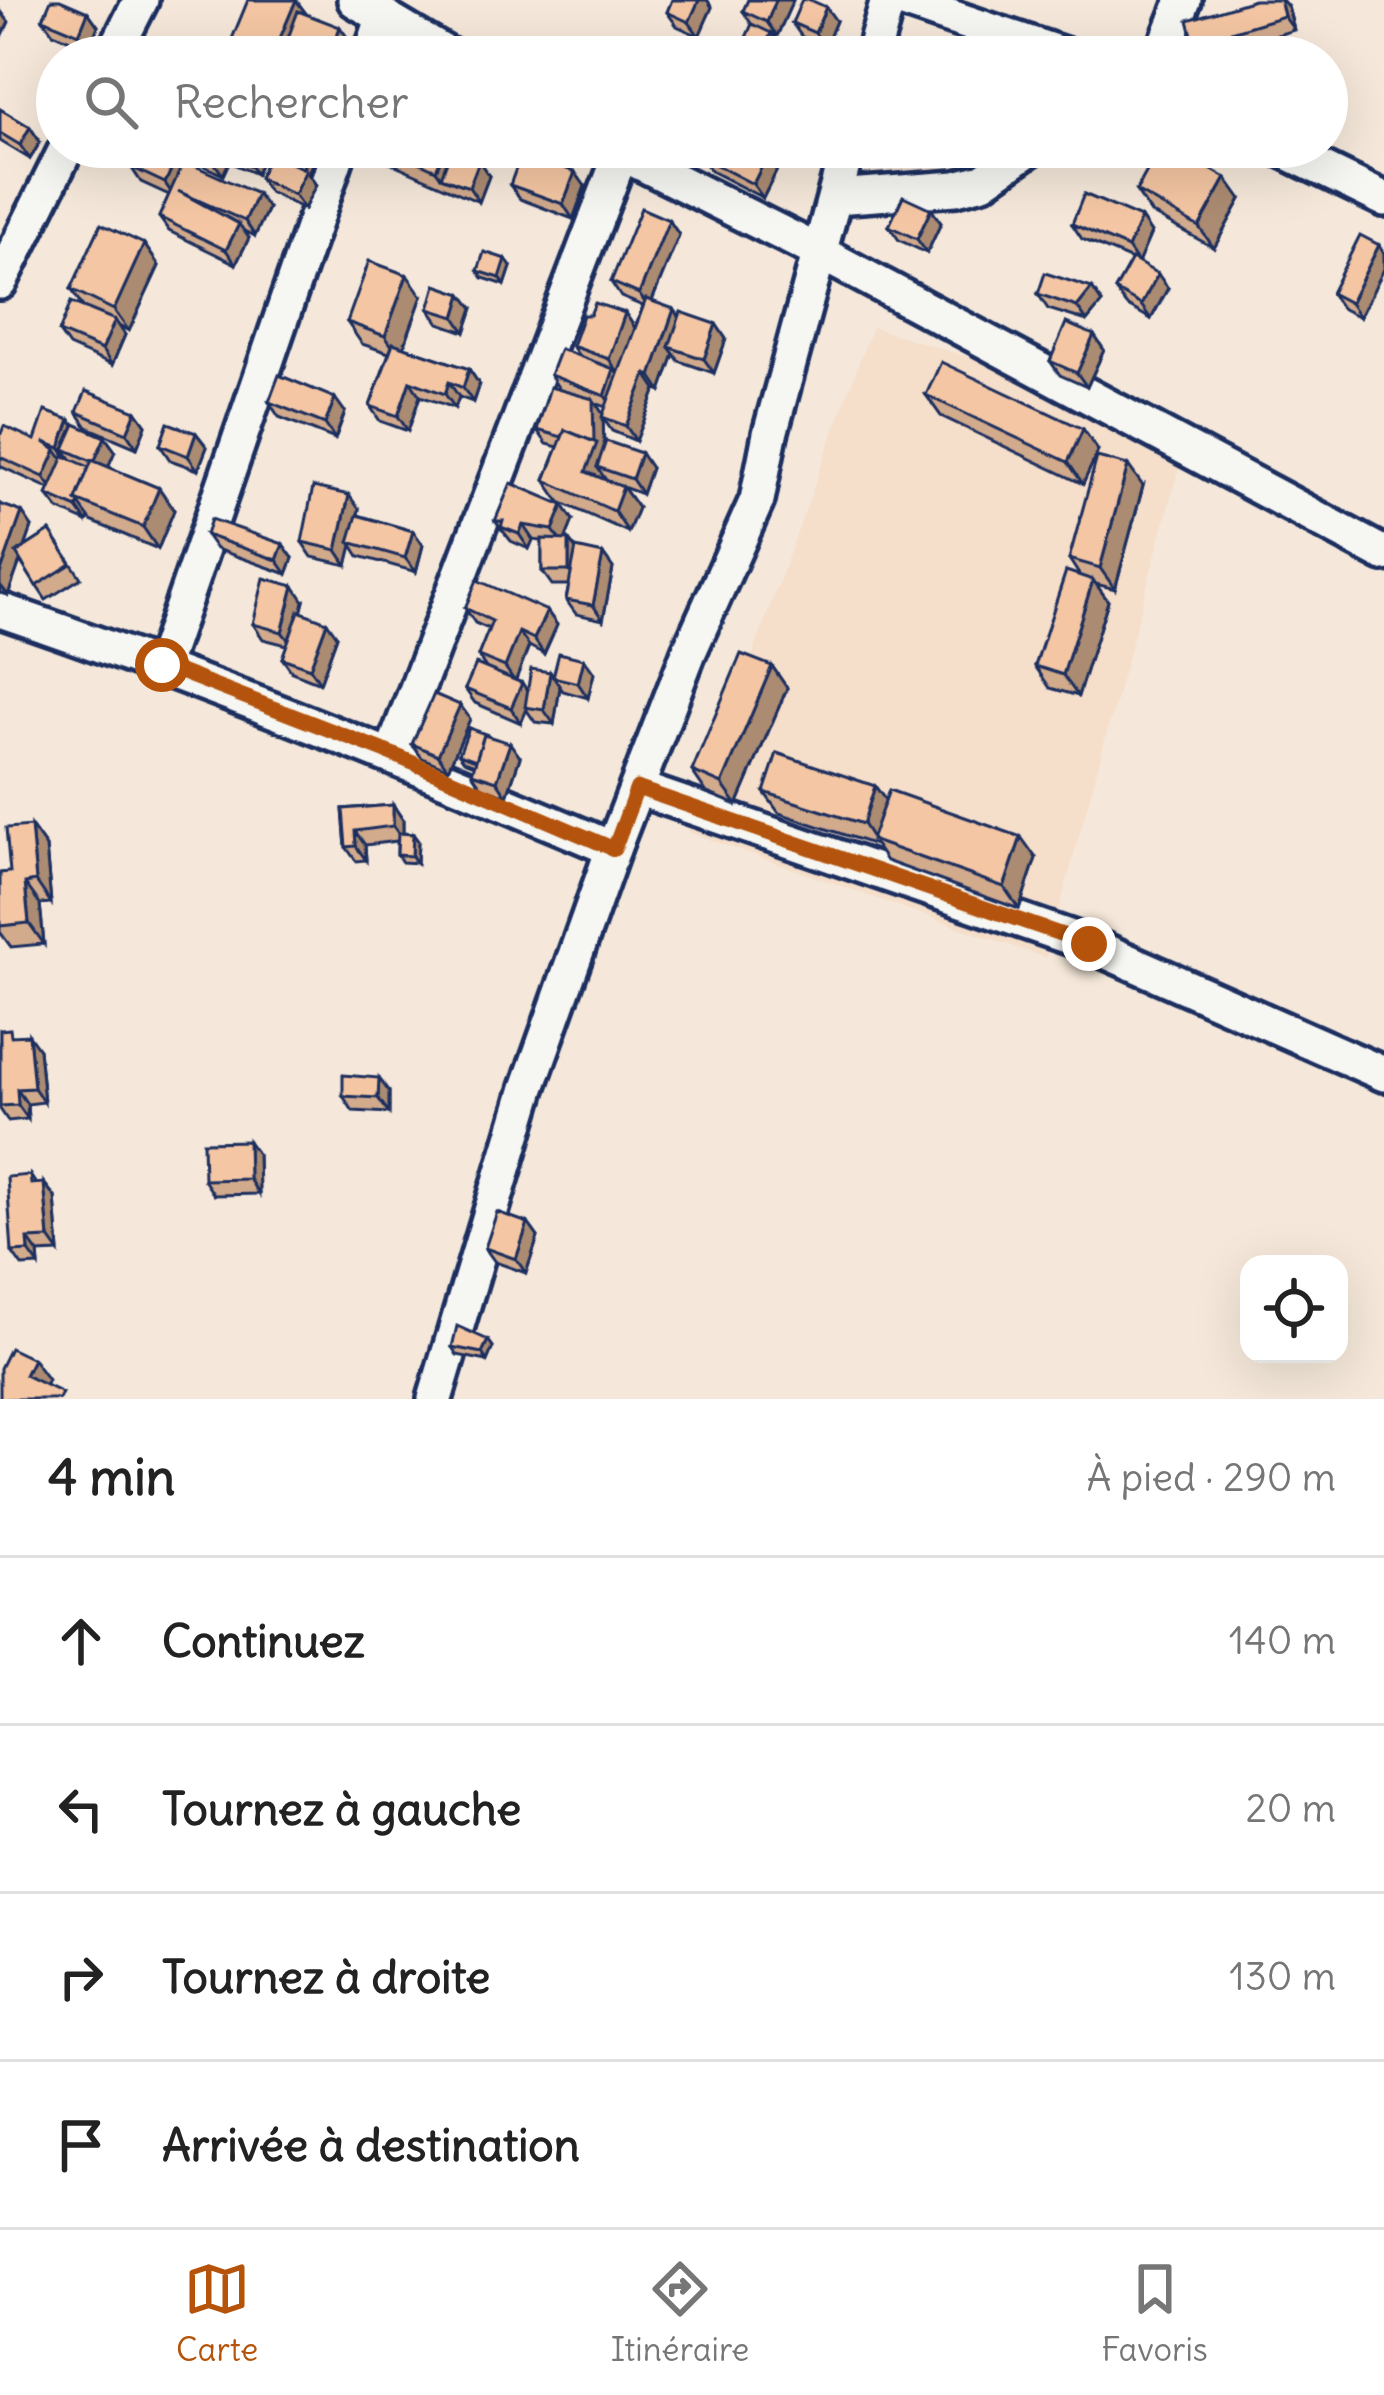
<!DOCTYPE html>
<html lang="fr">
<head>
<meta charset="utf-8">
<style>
	:root { --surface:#fff; --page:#f2f2f2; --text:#222; --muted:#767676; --line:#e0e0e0; --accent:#b45309 }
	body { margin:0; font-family:Delius,sans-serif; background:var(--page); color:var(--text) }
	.controls { position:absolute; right:36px; bottom:36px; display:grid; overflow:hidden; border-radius:24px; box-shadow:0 12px 48px #0002 }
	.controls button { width:108px; height:108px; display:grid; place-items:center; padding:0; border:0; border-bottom:3px solid var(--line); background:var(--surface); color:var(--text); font:60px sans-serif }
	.stop { position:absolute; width:36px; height:36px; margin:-27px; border:9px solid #b45309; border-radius:50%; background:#fff }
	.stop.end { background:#b45309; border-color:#fff; box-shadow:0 3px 12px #0008 }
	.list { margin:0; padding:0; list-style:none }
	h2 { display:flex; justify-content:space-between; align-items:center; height:156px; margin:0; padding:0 48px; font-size:51px }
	h2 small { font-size:39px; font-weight:400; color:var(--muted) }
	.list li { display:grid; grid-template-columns:78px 1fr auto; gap:36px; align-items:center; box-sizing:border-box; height:168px; padding:0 48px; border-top:3px solid var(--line) }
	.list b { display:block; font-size:45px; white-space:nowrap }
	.list em { font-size:39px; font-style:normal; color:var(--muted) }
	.icon { flex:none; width:66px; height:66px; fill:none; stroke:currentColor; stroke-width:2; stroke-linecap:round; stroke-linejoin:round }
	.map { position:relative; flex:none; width:1384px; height:1399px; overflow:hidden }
	.search { position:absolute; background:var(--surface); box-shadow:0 12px 48px #0002; left:36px; right:36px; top:36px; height:132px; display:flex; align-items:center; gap:30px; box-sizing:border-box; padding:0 42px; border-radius:66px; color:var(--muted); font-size:45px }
	.sheet { height:828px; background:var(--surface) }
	nav { display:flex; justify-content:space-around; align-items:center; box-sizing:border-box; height:168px; border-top:3px solid var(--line); background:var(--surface); font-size:33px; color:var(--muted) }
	nav a { display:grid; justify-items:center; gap:6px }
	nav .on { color:var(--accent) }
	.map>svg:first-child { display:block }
	.built { fill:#f5deca }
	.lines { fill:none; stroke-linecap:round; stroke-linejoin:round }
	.minor-casing { stroke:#1b2f5e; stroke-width:42 }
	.minor { stroke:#f6f6f2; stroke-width:33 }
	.wall { fill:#d2aa8c; stroke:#1b2f5e; stroke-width:3; fill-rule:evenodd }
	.shaded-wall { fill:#ab8b72; stroke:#1b2f5e; stroke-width:3 }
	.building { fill:#f4c6a3; stroke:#1b2f5e; stroke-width:3 }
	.route { stroke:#b45309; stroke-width:15 }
</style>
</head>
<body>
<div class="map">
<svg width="1384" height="1399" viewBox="0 0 1384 1399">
	<rect width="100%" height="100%" fill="#f5e8da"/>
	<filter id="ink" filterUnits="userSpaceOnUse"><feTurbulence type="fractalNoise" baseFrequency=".00833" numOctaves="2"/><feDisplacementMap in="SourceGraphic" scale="24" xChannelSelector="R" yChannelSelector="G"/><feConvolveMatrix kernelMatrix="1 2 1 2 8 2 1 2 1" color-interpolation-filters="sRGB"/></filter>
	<g filter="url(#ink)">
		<path class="built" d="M872 327 1190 427 1046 958 688 832Z"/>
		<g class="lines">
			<g class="minor-casing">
				<g id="minor">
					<path d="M355 0 451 57"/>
					<path d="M901 0 1069 57"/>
					<path d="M112 57 141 0"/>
					<path d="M370 57 384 16"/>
					<path d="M872 57 888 0"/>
					<path d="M1161 57 1184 0"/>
					<path d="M609 147 819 252 1384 554"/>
					<path d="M1277 147 1384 199"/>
					<path d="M835 197 956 188 983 181 1032 147"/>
					<path d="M0 282 67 147"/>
					<path d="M0 610C208 681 411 763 613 849"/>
					<path d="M162 665 340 147"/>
					<path d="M392 754 621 154"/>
					<path d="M637 788 1089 944 1384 1074"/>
					<path d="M435 1399 528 1088 613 849 689 652 757 500 770 434 848 147"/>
				</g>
			</g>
			<use href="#minor" class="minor"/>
		</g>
		<g class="wall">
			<path d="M672 0H707L712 7 699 36 677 26 667 12Z"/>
			<path d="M748 0H793L777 36 772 34 777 41 741 49 752 25 743 11Z"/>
			<path d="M1288 7 1294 30 1204 57 1194 43Z"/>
			<path d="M88 12 98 26 89 48 53 33 43 19Z"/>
			<path d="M836 21 825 47 802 37 792 23Z"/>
			<path d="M0 109 30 127 40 142 30 159 0 141Z"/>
			<path d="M188 147H312L316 153 308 174 316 185 304 209 269 192 259 178 266 162 260 154H258L262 159 256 174 229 162 223 175 198 163Z"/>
			<path d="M355 147H471L467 157 489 176 479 202Z"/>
			<path d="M706 147H760L759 149 778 168 763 198 711 171 701 157Z"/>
			<path d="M191 162V164L268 208 255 236 244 231 249 238 236 264 169 231 159 217 169 195 141 182 131 167Z"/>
			<path d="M510 185 585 186 573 219 520 199Z"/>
			<path d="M1136 191 1241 199 1214 248 1151 213Z"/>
			<path d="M931 209 941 223 927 253 899 240 889 226Z"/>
			<path d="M1141 218 1151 233 1138 263 1168 288 1151 319 1126 305 1115 290 1132 260 1082 239 1072 224Z"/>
			<path d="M669 220 679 235 652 301 679 316 716 324 726 339 714 373 679 361 674 354 661 391 656 389 636 441 612 431 603 418 604 447 651 468 642 494 623 487 638 508 628 532 560 502 545 480 558 447 547 444 537 430 559 389 550 375 579 356 572 346 625 313 635 328 643 306 621 297 611 282ZM595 403 606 407 603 415Z"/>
			<path d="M144 244 159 266 129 331 119 326 125 335 112 365 69 346 59 332 83 307 71 289Z"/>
			<path d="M1384 253 1360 317 1341 308 1331 293Z"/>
			<path d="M511 267 505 285 483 278 478 271Z"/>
			<path d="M1092 288 1102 303 1087 321 1048 309 1038 294Z"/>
			<path d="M422 296 404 347 469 369 479 384 473 402 459 397 455 408 420 396 408 431 380 421 370 406 389 353 362 344 347 322Z"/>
			<path d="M473 308 465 332 439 323 429 309Z"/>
			<path d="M1094 335 1104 350 1087 387 1060 375 1050 361Z"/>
			<path d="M926 395 1083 429 1098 451 1083 484 941 416Z"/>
			<path d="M269 402 345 412 335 439 279 417Z"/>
			<path d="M136 411 146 425 137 448 87 427 77 412Z"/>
			<path d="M70 420 74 426 105 437 115 451 108 467 159 488 174 510 158 549 91 521 89 518 87 522 58 509 47 495 50 489 2 467 0 464V436L35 440Z"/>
			<path d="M196 433 207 447 198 470 170 460 160 445Z"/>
			<path d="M1143 486 1115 589 1096 584 1108 601 1078 696 1050 688 1035 666 1080 576 1069 559Z"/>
			<path d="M0 504 32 527 25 547 50 531 81 578 46 600 20 561 8 595 0 593Z"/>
			<path d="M359 509 358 515 413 531 423 545 416 572 359 556 352 545 347 565 312 557 302 542Z"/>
			<path d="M573 520 565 540 576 549 603 554 613 568 603 620 576 614 566 600 569 585H552L542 571V541L533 540 529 549 511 541 495 521Z"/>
			<path d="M206 535 293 558 287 574 216 549Z"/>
			<path d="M304 601 301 612 337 636 320 683 292 672 282 658 287 645 263 639 253 624Z"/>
			<path d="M465 608 547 611 557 625 544 654 529 646 515 680 522 683 527 691 550 672 553 676 594 673 588 698 563 691 560 687 554 724 535 722 526 709 521 723 475 703 465 689 486 668 478 656 489 629 475 623Z"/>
			<path d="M772 666 787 688 737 805 707 793 692 771Z"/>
			<path d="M460 705 470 719 448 769 422 758 412 744Z"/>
			<path d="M459 754 520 757 507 796 482 788 472 773 475 765 464 761Z"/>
			<path d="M875 786 885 800 1036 858 1019 909 886 861 875 845 779 813 764 792Z"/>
			<path d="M393 805 403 820V833L413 834 418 841 417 863 402 862 397 855V841L365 845 366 860 356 861 346 847 343 809Z"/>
			<path d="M31 826 46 847 51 903 40 904 44 944 11 947 0 932V873L10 872Z"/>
			<path d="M0 1030 39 1049 44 1102 27 1104 28 1119 8 1121 0 1109Z"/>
			<path d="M389 1092V1113L353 1111 343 1096Z"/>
			<path d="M258 1155 259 1194 214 1195 204 1180Z"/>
			<path d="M30 1175 36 1184 44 1183 55 1197 59 1252 38 1253 39 1265 22 1266 12 1252Z"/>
			<path d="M528 1223 538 1237 526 1273 495 1262 485 1248Z"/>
			<path d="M488 1340 493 1347 487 1361 457 1355 452 1347Z"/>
		</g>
		<g class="shaded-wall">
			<path d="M296 0 311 20 296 57H272Z"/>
			<path d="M699 0H707L712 7 699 36 689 22Z"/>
			<path d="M776 0H793L777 36 767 22Z"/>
			<path d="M1280 0H1282L1288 7 1294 30 1284 16Z"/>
			<path d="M826 7 836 21 825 47 815 33Z"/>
			<path d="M0 10 9 22 0 41Z"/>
			<path d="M88 12 98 26 89 48 79 34Z"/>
			<path d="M340 27 355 48 352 57H329Z"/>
			<path d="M771 33 777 41 769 57H761Z"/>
			<path d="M30 127 40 142 30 159 20 145Z"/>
			<path d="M220 147H236L226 157 229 162 223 175 213 161Z"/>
			<path d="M282 147H290L282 167 277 160Z"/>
			<path d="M311 147 316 153 308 174 316 185 304 209 294 195Z"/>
			<path d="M446 147H471L455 182 441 177 436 170Z"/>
			<path d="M181 148 191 162 175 198 165 183Z"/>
			<path d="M257 152 262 159 256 174 251 167Z"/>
			<path d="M768 154 778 168 763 198 753 184Z"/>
			<path d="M479 161 489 176 479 202 469 187Z"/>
			<path d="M575 172 585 186 573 219 563 204Z"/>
			<path d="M1226 178 1241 199 1214 248 1199 227Z"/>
			<path d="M257 194 268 208 255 236 245 221Z"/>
			<path d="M931 209 941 223 927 253 917 239Z"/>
			<path d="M1141 218 1151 233 1138 263 1128 248Z"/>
			<path d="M669 220 679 235 649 308 639 294Z"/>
			<path d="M239 224 249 238 236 264 226 250Z"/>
			<path d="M144 244 159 266 129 331 114 310Z"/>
			<path d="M1379 245 1384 253V269L1360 317 1350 303Z"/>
			<path d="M506 259 511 267 505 285 500 278Z"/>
			<path d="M1158 274 1168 288 1151 319 1141 305Z"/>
			<path d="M407 275 422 296 400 357 385 336Z"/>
			<path d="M1092 288 1102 303 1087 321 1077 307Z"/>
			<path d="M462 294 473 308 465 332 455 317Z"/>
			<path d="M674 309 685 324 669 347 674 354 661 391 651 376Z"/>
			<path d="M625 313 635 328 619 374 609 359Z"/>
			<path d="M115 320 125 335 112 365 102 350Z"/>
			<path d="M716 324 726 339 714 373 704 359Z"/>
			<path d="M1094 335 1104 350 1087 387 1077 373Z"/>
			<path d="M469 369 479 384 473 402 463 388Z"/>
			<path d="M614 369 625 384 615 410 605 396Z"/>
			<path d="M646 374 656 389 636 441 626 426Z"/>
			<path d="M410 381 420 396 408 431 398 416Z"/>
			<path d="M449 382 459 397 455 408 445 394Z"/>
			<path d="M335 398 345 412 335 439 325 424Z"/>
			<path d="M593 399 603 414 604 453 597 467 606 480 586 472Z"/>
			<path d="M136 411 146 425 137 448 127 433Z"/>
			<path d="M70 420 80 435 64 449 72 460 71 463 60 448Z"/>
			<path d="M1083 429 1098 451 1083 484 1068 462Z"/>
			<path d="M196 433 207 447 198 470 188 456Z"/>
			<path d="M105 437 115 451 104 476 94 462Z"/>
			<path d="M56 450 66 464 54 491 44 477Z"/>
			<path d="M641 453 651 468 642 494 632 479Z"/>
			<path d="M1128 465 1143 486 1115 589 1100 568Z"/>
			<path d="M623 487 638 508 628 532 614 511Z"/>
			<path d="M159 488 174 510 158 549 143 527Z"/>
			<path d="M349 495 359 509 352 543 349 542 352 545 347 565 337 550Z"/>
			<path d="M79 504 89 518 87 522 77 508Z"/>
			<path d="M563 505 573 520 563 545 553 530Z"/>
			<path d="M22 512 32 527 8 595 0 585V574Z"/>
			<path d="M523 525 533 540 529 549 519 534Z"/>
			<path d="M413 531 423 545 416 572 405 558Z"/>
			<path d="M569 540 580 554V585L569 571Z"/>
			<path d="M283 544 293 558 287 574 277 560Z"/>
			<path d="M603 554 613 568 603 620 593 605Z"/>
			<path d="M1093 580 1108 601 1078 696 1063 675Z"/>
			<path d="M294 586 304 601 293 646 282 632Z"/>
			<path d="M547 611 557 625 544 654 534 639Z"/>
			<path d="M327 622 337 636 320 683 310 668Z"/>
			<path d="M519 632 529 646 515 682 505 667Z"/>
			<path d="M584 659 594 673 588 698 578 683Z"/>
			<path d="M772 666 787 688 737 805 722 784Z"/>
			<path d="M550 672 560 687 554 724 544 710Z"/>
			<path d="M522 683 532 697 521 723 511 708Z"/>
			<path d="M460 705 470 719 448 769 438 755Z"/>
			<path d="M510 743 520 757 507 796 497 781Z"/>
			<path d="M875 786 890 807 874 841 863 824Z"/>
			<path d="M393 805 403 820V840L393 826Z"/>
			<path d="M31 826 46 847 51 903 36 881Z"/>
			<path d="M355 831 365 845 366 860 356 846Z"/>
			<path d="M413 834 418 841 417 863 412 856Z"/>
			<path d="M1021 837 1036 858 1019 909 1004 887Z"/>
			<path d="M25 883 40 904 44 944 29 923Z"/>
			<path d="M29 1035 39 1049 44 1102 34 1088Z"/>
			<path d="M379 1078 389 1092V1113L378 1098Z"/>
			<path d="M17 1089 27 1104 28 1119 18 1105Z"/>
			<path d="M248 1141 258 1155 259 1194 249 1179Z"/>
			<path d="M44 1183 55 1197 59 1252 49 1238Z"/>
			<path d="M528 1223 538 1237 526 1273 516 1259Z"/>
			<path d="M28 1239 38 1253 39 1265 29 1251Z"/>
			<path d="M488 1340 493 1347 487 1361 482 1353Z"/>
			<path d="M33 1359 48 1380 40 1396 25 1375Z"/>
		</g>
		<g class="building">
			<path d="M51 0H60L88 12 79 34 43 19Z"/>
			<path d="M248 0H296L272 57H242L227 51Z"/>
			<path d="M672 0H699L689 22 667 12Z"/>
			<path d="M748 0H776L767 22 743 11Z"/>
			<path d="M802 0H810L826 7 815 33 792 23Z"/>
			<path d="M1254 0H1280L1284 16 1194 43 1188 20Z"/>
			<path d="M298 11 340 27 329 57H281Z"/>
			<path d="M752 24 771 33 761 57 741 49Z"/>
			<path d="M193 46 226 57H189Z"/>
			<path d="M737 48 760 57H733Z"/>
			<path d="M0 109 30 127 20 145 0 133Z"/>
			<path d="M141 147 181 148 165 183 131 167Z"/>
			<path d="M188 147H220L213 161 188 149Z"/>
			<path d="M230 147H244L257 152 251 167 226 157Z"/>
			<path d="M263 147H282L278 157 270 153 269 157 260 154Z"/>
			<path d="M289 147H311L302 169 284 160Z"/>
			<path d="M386 147H446L436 170Z"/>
			<path d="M706 147H755L768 154 753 184 701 157Z"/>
			<path d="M1160 147H1172L1226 178 1199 227 1136 191Z"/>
			<path d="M451 151 479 161 469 187 441 177Z"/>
			<path d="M522 152 575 172 563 204 510 185Z"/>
			<path d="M270 153 306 170 294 195 259 178Z"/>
			<path d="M184 161 257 194 245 221 178 191 239 224 226 250 159 217Z"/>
			<path d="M1084 194 1141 218 1128 248 1072 224Z"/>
			<path d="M903 196 931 209 917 239 889 226Z"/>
			<path d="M641 208 669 220 639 294 611 282Z"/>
			<path d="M101 224 144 244 114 310 71 289Z"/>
			<path d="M1360 235 1379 245 1350 303 1331 293Z"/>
			<path d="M484 252 506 259 500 278 478 271Z"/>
			<path d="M1132 259 1158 274 1141 305 1115 290Z"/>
			<path d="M369 261 407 275 385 336 347 322Z"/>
			<path d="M1045 273 1092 288 1077 307 1038 294Z"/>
			<path d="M436 285 462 294 455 317 429 309Z"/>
			<path d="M646 299 674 309 651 376 646 374 626 426 602 417Z"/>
			<path d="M71 302 115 320 102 350 59 332Z"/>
			<path d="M595 303 625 313 609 359 572 346 583 315H590Z"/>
			<path d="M681 312 716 324 704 359 669 347Z"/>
			<path d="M1066 323 1094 335 1077 373 1050 361Z"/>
			<path d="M393 343 469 369 463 388 449 382 445 394 410 381 398 416 370 406Z"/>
			<path d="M560 349 614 369 605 396 550 375Z"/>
			<path d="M941 362 1083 429 1068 462 926 395Z"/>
			<path d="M279 375 335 398 325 424 269 402Z"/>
			<path d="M550 387 593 399 594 442 565 430 562 437 537 430Z"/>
			<path d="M86 391 136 411 127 433 77 412Z"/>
			<path d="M45 411 70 420 60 448 44 442 56 450 44 477 0 457V436L4 426 35 440Z"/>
			<path d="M168 423 196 433 188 456 160 445Z"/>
			<path d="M75 424 105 437 94 462 64 449Z"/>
			<path d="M565 430 597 443 586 472 623 487 614 511 545 480Z"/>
			<path d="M606 441 641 453 632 479 597 467Z"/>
			<path d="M64 456 89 467 76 500 79 504 77 508 47 495Z"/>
			<path d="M1097 457 1128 465 1100 568 1069 559Z"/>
			<path d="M92 460 159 488 143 527 76 500Z"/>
			<path d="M511 483 563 505 553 530 523 525 519 534 501 527 503 521H495Z"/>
			<path d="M313 487 349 495 337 550 302 542Z"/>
			<path d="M0 504 22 512 0 574Z"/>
			<path d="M357 515 413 531 405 558 349 542Z"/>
			<path d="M211 519 283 544 277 560 206 535Z"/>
			<path d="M50 531 71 564 36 586 16 553Z"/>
			<path d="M542 539 569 540V571H542Z"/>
			<path d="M576 548 603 554 593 605 566 600Z"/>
			<path d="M1066 571 1093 580 1063 675 1035 666Z"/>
			<path d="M264 578 294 586 282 632 253 624Z"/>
			<path d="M477 580 547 611 534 639 519 632 505 667 478 656 492 621 465 608Z"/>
			<path d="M299 611 327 622 310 668 282 658Z"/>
			<path d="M559 653 584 659 578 683 553 677Z"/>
			<path d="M741 654 772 666 722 784 692 771Z"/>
			<path d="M476 664 522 683 511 708 465 689Z"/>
			<path d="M531 669 550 672 544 710 525 707Z"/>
			<path d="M434 694 460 705 438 755 412 744Z"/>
			<path d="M469 728 488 735H484L476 760 459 754Z"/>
			<path d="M484 735 510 743 497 781 472 773Z"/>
			<path d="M777 753 875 786 863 824 764 792Z"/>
			<path d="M889 790 1021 837 1004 887 871 840Z"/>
			<path d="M393 805V826L355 831 356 846 346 847 343 809Z"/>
			<path d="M31 826 36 881 25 883 29 923 0 926V873L10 872 6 828Z"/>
			<path d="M398 833 413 834 412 856 397 855Z"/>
			<path d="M10 1029 11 1036 29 1035 34 1088 17 1089 18 1105 0 1106V1030Z"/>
			<path d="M343 1075 379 1078 378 1098 343 1096Z"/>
			<path d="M248 1141 249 1179 204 1180 203 1142Z"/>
			<path d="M30 1175 31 1184 44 1183 49 1238 28 1239 29 1251 12 1252 7 1177Z"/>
			<path d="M497 1212 528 1223 516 1259 485 1248Z"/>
			<path d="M457 1326 488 1340 482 1353 452 1347Z"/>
			<path d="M10 1348 33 1359 25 1375 62 1393 59 1399H0V1368Z"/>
		</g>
	</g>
	<g class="lines" filter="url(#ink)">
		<path class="route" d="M162 665 392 754 614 849 637 788 1089 944"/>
	</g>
</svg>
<div class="controls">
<button><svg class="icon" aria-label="locate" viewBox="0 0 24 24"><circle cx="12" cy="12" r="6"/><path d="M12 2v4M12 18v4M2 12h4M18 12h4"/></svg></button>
</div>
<div class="stop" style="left:162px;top:665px"></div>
<div class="stop end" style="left:1089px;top:944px"></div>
<div class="search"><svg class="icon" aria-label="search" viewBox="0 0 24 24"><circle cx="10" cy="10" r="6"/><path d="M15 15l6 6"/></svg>Rechercher</div>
</div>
<section class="sheet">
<h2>4 min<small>À pied · 290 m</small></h2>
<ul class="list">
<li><svg class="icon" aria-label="ahead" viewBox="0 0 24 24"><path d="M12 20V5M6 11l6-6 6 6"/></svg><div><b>Continuez</b></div><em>140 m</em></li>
<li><svg class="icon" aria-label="left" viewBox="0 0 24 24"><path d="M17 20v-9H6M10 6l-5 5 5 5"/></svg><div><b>Tournez à gauche</b></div><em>20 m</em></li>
<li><svg class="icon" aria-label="right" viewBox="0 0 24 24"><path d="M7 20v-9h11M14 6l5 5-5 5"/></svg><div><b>Tournez à droite</b></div><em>130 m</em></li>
<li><svg class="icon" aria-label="arrive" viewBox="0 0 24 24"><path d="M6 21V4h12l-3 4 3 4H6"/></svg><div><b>Arrivée à destination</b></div></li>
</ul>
</section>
<nav>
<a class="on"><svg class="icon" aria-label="map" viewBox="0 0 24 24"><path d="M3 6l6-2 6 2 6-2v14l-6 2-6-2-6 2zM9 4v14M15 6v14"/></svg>Carte</a>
<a><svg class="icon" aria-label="directions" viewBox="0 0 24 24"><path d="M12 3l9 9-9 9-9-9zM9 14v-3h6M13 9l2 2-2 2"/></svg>Itinéraire</a>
<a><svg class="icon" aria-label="saved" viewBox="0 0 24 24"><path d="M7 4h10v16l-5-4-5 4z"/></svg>Favoris</a>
</nav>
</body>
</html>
